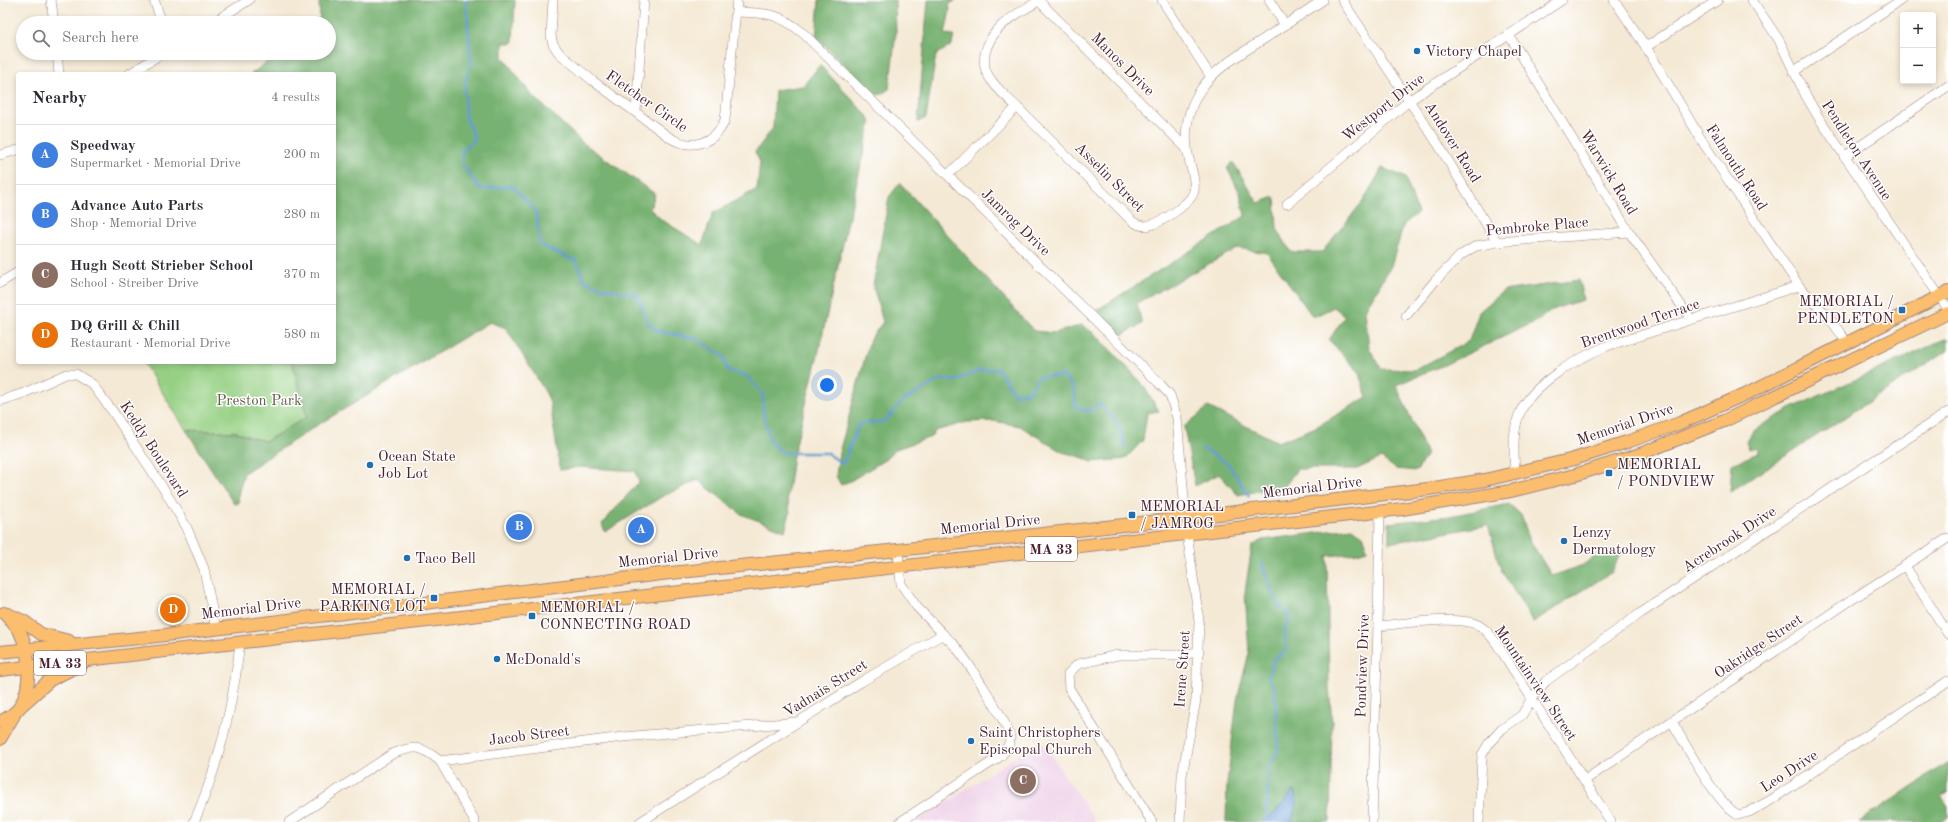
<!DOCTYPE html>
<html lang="en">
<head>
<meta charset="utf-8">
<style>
	:root { --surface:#fff; --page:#f7f7f7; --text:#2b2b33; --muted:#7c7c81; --line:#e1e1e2; --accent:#2563eb }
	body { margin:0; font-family:"Old Standard TT",serif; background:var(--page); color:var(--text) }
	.controls { position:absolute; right:12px; top:12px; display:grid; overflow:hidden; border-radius:4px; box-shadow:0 2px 6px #0003 }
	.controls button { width:36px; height:36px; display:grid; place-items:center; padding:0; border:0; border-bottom:1px solid var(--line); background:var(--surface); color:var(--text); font:20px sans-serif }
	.you { position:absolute; left:827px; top:385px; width:14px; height:14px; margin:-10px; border:3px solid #fff; border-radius:50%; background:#1a73e8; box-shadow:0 0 0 6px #1a73e833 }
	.badge { display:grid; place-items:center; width:26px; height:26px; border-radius:50%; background:var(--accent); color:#fff; font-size:13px; font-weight:700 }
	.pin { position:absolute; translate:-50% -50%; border:2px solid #fff; box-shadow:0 1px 4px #0006 }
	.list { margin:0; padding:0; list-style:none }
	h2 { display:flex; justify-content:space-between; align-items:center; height:52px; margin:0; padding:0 16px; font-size:17px }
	h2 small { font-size:13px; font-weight:400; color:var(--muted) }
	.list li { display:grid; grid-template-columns:26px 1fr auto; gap:12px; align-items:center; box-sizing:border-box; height:60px; padding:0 16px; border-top:1px solid var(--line) }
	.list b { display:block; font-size:15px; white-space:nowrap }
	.list p { margin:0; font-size:13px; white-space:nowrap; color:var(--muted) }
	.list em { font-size:13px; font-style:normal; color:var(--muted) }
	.icon { flex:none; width:22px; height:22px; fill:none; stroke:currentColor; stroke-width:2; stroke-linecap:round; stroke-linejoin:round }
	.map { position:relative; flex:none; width:1948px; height:822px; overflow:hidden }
	.search { position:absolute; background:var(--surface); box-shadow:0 2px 6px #0003; left:16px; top:16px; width:320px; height:44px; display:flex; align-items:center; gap:10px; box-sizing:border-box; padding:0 14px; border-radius:22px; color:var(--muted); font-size:15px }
	.panel { position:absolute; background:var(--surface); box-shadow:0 2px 6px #0003; left:16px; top:72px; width:320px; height:292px; border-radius:4px }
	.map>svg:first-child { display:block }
	.built { fill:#eed0e7 }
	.green { fill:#96d084; stroke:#707858 }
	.forest { fill:#78b272; stroke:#61684e }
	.water { fill:#689dd5; stroke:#595e80 }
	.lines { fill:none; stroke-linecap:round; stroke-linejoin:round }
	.stream { stroke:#689dd5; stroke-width:2.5 }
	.minor-casing { stroke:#9f8480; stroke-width:10 }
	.major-casing { stroke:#9f8480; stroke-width:14 }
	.minor { stroke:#fff; stroke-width:9 }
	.major { stroke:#fbbe6e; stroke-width:12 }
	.poi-dot { fill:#1f6fb2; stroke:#fff; stroke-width:1.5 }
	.labels { text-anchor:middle; stroke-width:3; stroke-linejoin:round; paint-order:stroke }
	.shield { fill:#fff; stroke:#80626b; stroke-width:1 }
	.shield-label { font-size:14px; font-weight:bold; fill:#4a1f2b }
	.poi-label { font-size:15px; fill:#4a1f2b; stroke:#fff; text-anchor:start }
	.street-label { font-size:15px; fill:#4a1f2b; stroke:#fff }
	.park-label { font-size:15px; fill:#655d4a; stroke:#fff }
</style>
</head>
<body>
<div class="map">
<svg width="1948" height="822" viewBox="0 0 1948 822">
	<rect width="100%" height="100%" fill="#fff"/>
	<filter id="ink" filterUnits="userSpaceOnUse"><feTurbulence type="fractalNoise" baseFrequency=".025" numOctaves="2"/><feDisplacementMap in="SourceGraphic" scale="8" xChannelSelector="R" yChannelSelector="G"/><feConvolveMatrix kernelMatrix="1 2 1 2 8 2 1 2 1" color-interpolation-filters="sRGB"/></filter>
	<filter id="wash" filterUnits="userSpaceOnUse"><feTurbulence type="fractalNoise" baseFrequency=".012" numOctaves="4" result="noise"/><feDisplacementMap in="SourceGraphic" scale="16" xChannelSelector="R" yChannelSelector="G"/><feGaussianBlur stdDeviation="0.9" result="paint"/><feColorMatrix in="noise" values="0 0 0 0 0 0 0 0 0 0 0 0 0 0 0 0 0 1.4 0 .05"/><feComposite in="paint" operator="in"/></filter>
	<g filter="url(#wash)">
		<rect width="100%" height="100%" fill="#f4e9d4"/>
		<path class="built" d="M1041 740 1096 822H916Z"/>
		<path class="green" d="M143 362H292L307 417 266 441 252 438 237 432 186 430Z"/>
		<g class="forest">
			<path d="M334 0H515L513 43H503V57L531 94 583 143 655 194 650 209 662 220 702 245 713 213 757 189 760 162 755 152 773 128 775 90 803 86 820 65 871 120 819 350 793 457 787 498 790 513 785 531 741 514 698 480 663 496 605 532 602 524 639 482 635 471 579 467 560 470 550 402 546 393 506 328 490 322 316 426 244 473 238 495 239 503 234 504 186 430 237 432 252 438 266 441 307 417 292 362H334V74H251L267 62 274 53H329V23H313L320 18 319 2Z"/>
			<path d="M819 0H895L896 33 889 89 880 95 872 93 816 37Z"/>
			<path d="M928 0H956L949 5 950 10 945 34 954 35 952 45 936 55 926 118 918 122Z"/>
			<path d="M1233 162 1258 203 1275 197 1277 229 1291 252H1322L1364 200 1382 168 1405 177 1418 213 1404 224 1391 266 1365 310 1369 348 1382 369 1415 370 1469 341 1479 312 1503 291 1579 280 1583 300C1570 304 1550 308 1541 319L1444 365 1396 385 1427 454 1417 471 1396 469 1381 458 1357 469H1297L1285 486 1238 495 1219 474 1195 486 1184 427 1208 407 1278 442 1316 427 1367 397 1358 371 1329 340 1345 316 1334 307 1313 317 1267 253 1238 248 1137 303 1142 324 1122 335 1097 310 1245 216 1240 193 1227 168Z"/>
			<path d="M900 183 1034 331 1055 333 1082 325 1095 334 1141 382 1159 411 1147 413 1143 440 1125 459 1092 462 1084 458 1062 452 1020 426 994 421 967 422 935 431 931 437 896 449 886 459 852 480 841 485 836 476 839 453 870 339 883 322 873 286 889 197Z"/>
			<path d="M1948 338V350L1730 492 1732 464 1758 453 1756 447 1749 449 1746 441 1755 429 1790 409Z"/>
			<path d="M1509 504 1521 515 1530 541 1552 576 1583 565 1602 551 1621 552 1612 572 1533 622 1501 570 1488 525 1389 543V523L1450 516Z"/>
			<path d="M1352 528 1364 537 1367 550 1357 553 1327 556 1329 688 1332 722 1330 822H1292L1297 803 1294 790 1275 813 1262 822H1226L1227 784 1237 700 1249 653 1245 592 1252 546 1263 540Z"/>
			<path d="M1948 762V793L1941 796 1948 806V817L1942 822H1859Z"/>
		</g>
		<path class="water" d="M1294 790 1297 803 1292 822H1262L1275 813Z"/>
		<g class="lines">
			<g class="stream">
				<path d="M466 0 471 62 465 84V116L475 139 462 151V164L480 189 513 186 536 212 540 245 576 261 585 281 603 288 638 295 647 322 658 331 697 339 723 356 728 371 747 376 763 394V413L771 443 784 453H827L843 464 859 424 885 421 903 401 941 379 954 381 981 370 998 369 1015 395 1030 391 1038 377 1064 376 1075 391V407L1089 411 1100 404 1118 424 1125 446"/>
				<path d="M1202 448 1228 464 1249 496"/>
				<path d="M1261 562 1278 606 1290 615 1285 629 1286 651 1274 659 1268 677 1275 690 1278 750 1269 768 1266 822"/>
			</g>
		</g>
	</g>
	<g filter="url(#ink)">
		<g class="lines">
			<g class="minor-casing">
				<g id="minor">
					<path d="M51 0 54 23"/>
					<path d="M154 0 162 23"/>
					<path d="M553 0 551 36 553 44 559 53 593 81 669 137C690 151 715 144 725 120L737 0"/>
					<path d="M1162 0 1211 77"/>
					<path d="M1269 0 1285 25"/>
					<path d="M1342 0 1438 144 1497 242"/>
					<path d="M1614 0 1646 47 1704 144 1799 286 1831 320 1847 343"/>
					<path d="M1752 0 1779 40 1806 96 1819 118 1948 309"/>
					<path d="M1039 1 1186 148"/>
					<path d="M737 12C768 13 779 13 804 34L1158 382 1170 395 1177 418 1187 533 1199 621 1196 700 1182 776 1180 822"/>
					<path d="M212 23 249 0"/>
					<path d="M1509 35 1629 232 1691 319"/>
					<path d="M1646 47 1718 0"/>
					<path d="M57 53 59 74"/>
					<path d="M1793 72 1901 0"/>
					<path d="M129 74 163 53"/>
					<path d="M1017 107C1007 97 994 87 988 75 984 69 984 61 985 54 991 25 1018 14 1040 0"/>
					<path d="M636 111 644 0"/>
					<path d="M0 155 18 150"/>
					<path d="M1844 157 1948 86"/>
					<path d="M948 175 1017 107 1132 221C1136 224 1141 226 1146 226 1158 225 1191 204 1194 191 1196 180 1191 169 1189 159 1183 135 1187 109 1201 89 1218 65 1246 51 1270 35 1288 23 1305 12 1323 0"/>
					<path d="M1287 204 1410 100 1562 0"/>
					<path d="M0 283 18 272"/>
					<path d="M1406 316 1435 281 1461 255 1476 246 1497 242 1629 232"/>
					<path d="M0 401 24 393 66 374H76L92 384 113 412 165 491 187 528 204 569 216 629"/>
					<path d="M1515 474C1514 455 1512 433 1519 415 1531 384 1578 358 1607 346L1799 286"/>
					<path d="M1905 566 1948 634"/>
					<path d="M1378 626C1402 624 1461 614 1480 626 1490 632 1496 643 1502 652L1611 822"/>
					<path d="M1672 722C1687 746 1715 802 1738 815L1749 812 1771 800 1948 681"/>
					<path d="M440 761 475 822"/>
					<path d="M1585 780 1851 600 1948 538"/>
					<path d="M194 822C220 763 233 706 240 643"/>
					<path d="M289 822 392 754C416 745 420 745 440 761L623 737 797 722"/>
					<path d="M640 822 861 682 943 634 916 606 901 584 898 550"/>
					<path d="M900 822 1001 756C1005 751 1011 745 1010 737 1008 723 965 657 954 645 951 641 946 638 943 634"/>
					<path d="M1152 822 1069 688 1068 674 1078 664 1118 655H1177L1199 652"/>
					<path d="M1372 822 1378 626 1380 512"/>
					<path d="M1479 822 1482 755 1489 743 1502 729 1522 715 1532 698 1546 681 1641 613 1948 412"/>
				</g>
			</g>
			<g class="major-casing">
				<g id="major">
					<path d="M8 614 25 622 41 634 69 641"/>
					<path d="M0 652 149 637 661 574 898 550 1186 518 1428 489 1485 480 1574 459 1630 441 1680 423 1750 392 1948 292"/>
					<path d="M0 670 1402 509 1511 491 1575 475 1635 456 1724 421 1948 313"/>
					<path d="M22 705 50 680 82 664"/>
					<path d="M0 722C8 718 17 713 21 705 32 685 30 652 20 632 15 625 10 619 4 613"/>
					<path d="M0 739 14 715"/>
				</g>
			</g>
			<use href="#minor" class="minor"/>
			<use href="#major" class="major"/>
		</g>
	</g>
	<g class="poi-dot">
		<circle cx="1417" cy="51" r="4"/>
		<rect x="1898" y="306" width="8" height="8" rx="2"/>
		<circle cx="370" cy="465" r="4"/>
		<rect x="1605" y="469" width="8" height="8" rx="2"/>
		<rect x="1128" y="511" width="8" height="8" rx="2"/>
		<circle cx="1564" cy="541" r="4"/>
		<circle cx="407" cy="558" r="4"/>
		<rect x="430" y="594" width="8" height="8" rx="2"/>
		<rect x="528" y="612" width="8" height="8" rx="2"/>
		<circle cx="497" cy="659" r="4"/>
		<circle cx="971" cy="741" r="4"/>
	</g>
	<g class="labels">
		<g class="shield">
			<rect x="1025" y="537" width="52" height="24" rx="3"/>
			<rect x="34" y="651" width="52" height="24" rx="3"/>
		</g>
		<g class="shield-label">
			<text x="1051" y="554">MA 33</text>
			<text x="60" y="668">MA 33</text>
		</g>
		<g class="poi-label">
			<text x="1425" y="56">Victory Chapel</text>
			<text x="1894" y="306" text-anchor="end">MEMORIAL /<tspan x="1894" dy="17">PENDLETON</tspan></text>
			<text x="378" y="461">Ocean State<tspan x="378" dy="17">Job Lot</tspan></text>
			<text x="1617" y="469">MEMORIAL<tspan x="1617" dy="17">/ PONDVIEW</tspan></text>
			<text x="1140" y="511">MEMORIAL<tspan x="1140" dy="17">/ JAMROG</tspan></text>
			<text x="1572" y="537">Lenzy<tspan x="1572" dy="17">Dermatology</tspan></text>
			<text x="415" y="563">Taco Bell</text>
			<text x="426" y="594" text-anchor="end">MEMORIAL /<tspan x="426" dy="17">PARKING LOT</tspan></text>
			<text x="540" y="612">MEMORIAL /<tspan x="540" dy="17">CONNECTING ROAD</tspan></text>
			<text x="505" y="664">McDonald's</text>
			<text x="979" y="737">Saint Christophers<tspan x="979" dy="17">Episcopal Church</tspan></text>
		</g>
		<g class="street-label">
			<text transform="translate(1123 64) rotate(45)" y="5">Manos Drive</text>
			<text transform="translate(647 101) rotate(35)" y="5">Fletcher Circle</text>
			<text transform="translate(1383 107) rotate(-38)" y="5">Westport Drive</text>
			<text transform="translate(1453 142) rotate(58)" y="5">Andover Road</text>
			<text transform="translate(1857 150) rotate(57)" y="5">Pendleton Avenue</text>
			<text transform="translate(1737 167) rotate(57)" y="5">Falmouth Road</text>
			<text transform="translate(1609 172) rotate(59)" y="5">Warwick Road</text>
			<text transform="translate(1110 177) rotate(45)" y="5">Asselin Street</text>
			<text transform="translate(1016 222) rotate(44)" y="5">Jamrog Drive</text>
			<text transform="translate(1537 226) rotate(-5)" y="5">Pembroke Place</text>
			<text transform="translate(1640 323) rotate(-19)" y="5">Brentwood Terrace</text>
			<text transform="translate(1625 424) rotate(-19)" y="5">Memorial Drive</text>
			<text transform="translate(154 449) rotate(57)" y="5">Keddy Boulevard</text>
			<text transform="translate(1312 487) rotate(-7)" y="5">Memorial Drive</text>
			<text transform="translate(990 524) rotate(-6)" y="5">Memorial Drive</text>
			<text transform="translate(1729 539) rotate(-33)" y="5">Acrebrook Drive</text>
			<text transform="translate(668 557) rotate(-6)" y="5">Memorial Drive</text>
			<text transform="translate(251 608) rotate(-7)" y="5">Memorial Drive</text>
			<text transform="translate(1758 646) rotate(-34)" y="5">Oakridge Street</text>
			<text transform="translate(1362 666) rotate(-88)" y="5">Pondview Drive</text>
			<text transform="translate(1182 669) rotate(-86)" y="5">Irene Street</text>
			<text transform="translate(1536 683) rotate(56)" y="5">Mountainview Street</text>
			<text transform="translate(825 688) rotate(-32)" y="5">Vadnais Street</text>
			<text transform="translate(529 735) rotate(-7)" y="5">Jacob Street</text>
			<text transform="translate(1789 771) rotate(-33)" y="5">Leo Drive</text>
		</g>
		<g class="park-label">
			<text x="259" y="405">Preston Park</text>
		</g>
	</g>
</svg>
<div class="controls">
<button>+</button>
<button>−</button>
</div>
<div class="you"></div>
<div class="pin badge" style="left:641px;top:530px;background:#3f7fe0">A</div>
<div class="pin badge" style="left:519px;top:527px;background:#3f7fe0">B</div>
<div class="pin badge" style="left:1023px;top:781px;background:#8d6e63">C</div>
<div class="pin badge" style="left:173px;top:610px;background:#e8710a">D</div>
<div class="search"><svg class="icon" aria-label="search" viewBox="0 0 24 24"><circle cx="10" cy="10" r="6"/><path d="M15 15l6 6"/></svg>Search here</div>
<section class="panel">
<h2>Nearby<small>4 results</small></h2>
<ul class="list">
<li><span class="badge" style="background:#3f7fe0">A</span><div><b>Speedway</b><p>Supermarket · Memorial Drive</p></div><em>200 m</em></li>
<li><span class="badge" style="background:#3f7fe0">B</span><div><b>Advance Auto Parts</b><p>Shop · Memorial Drive</p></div><em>280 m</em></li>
<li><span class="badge" style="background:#8d6e63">C</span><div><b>Hugh Scott Strieber School</b><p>School · Streiber Drive</p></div><em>370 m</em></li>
<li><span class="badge" style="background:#e8710a">D</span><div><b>DQ Grill &amp; Chill</b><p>Restaurant · Memorial Drive</p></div><em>580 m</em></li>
</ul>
</section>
</div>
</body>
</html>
